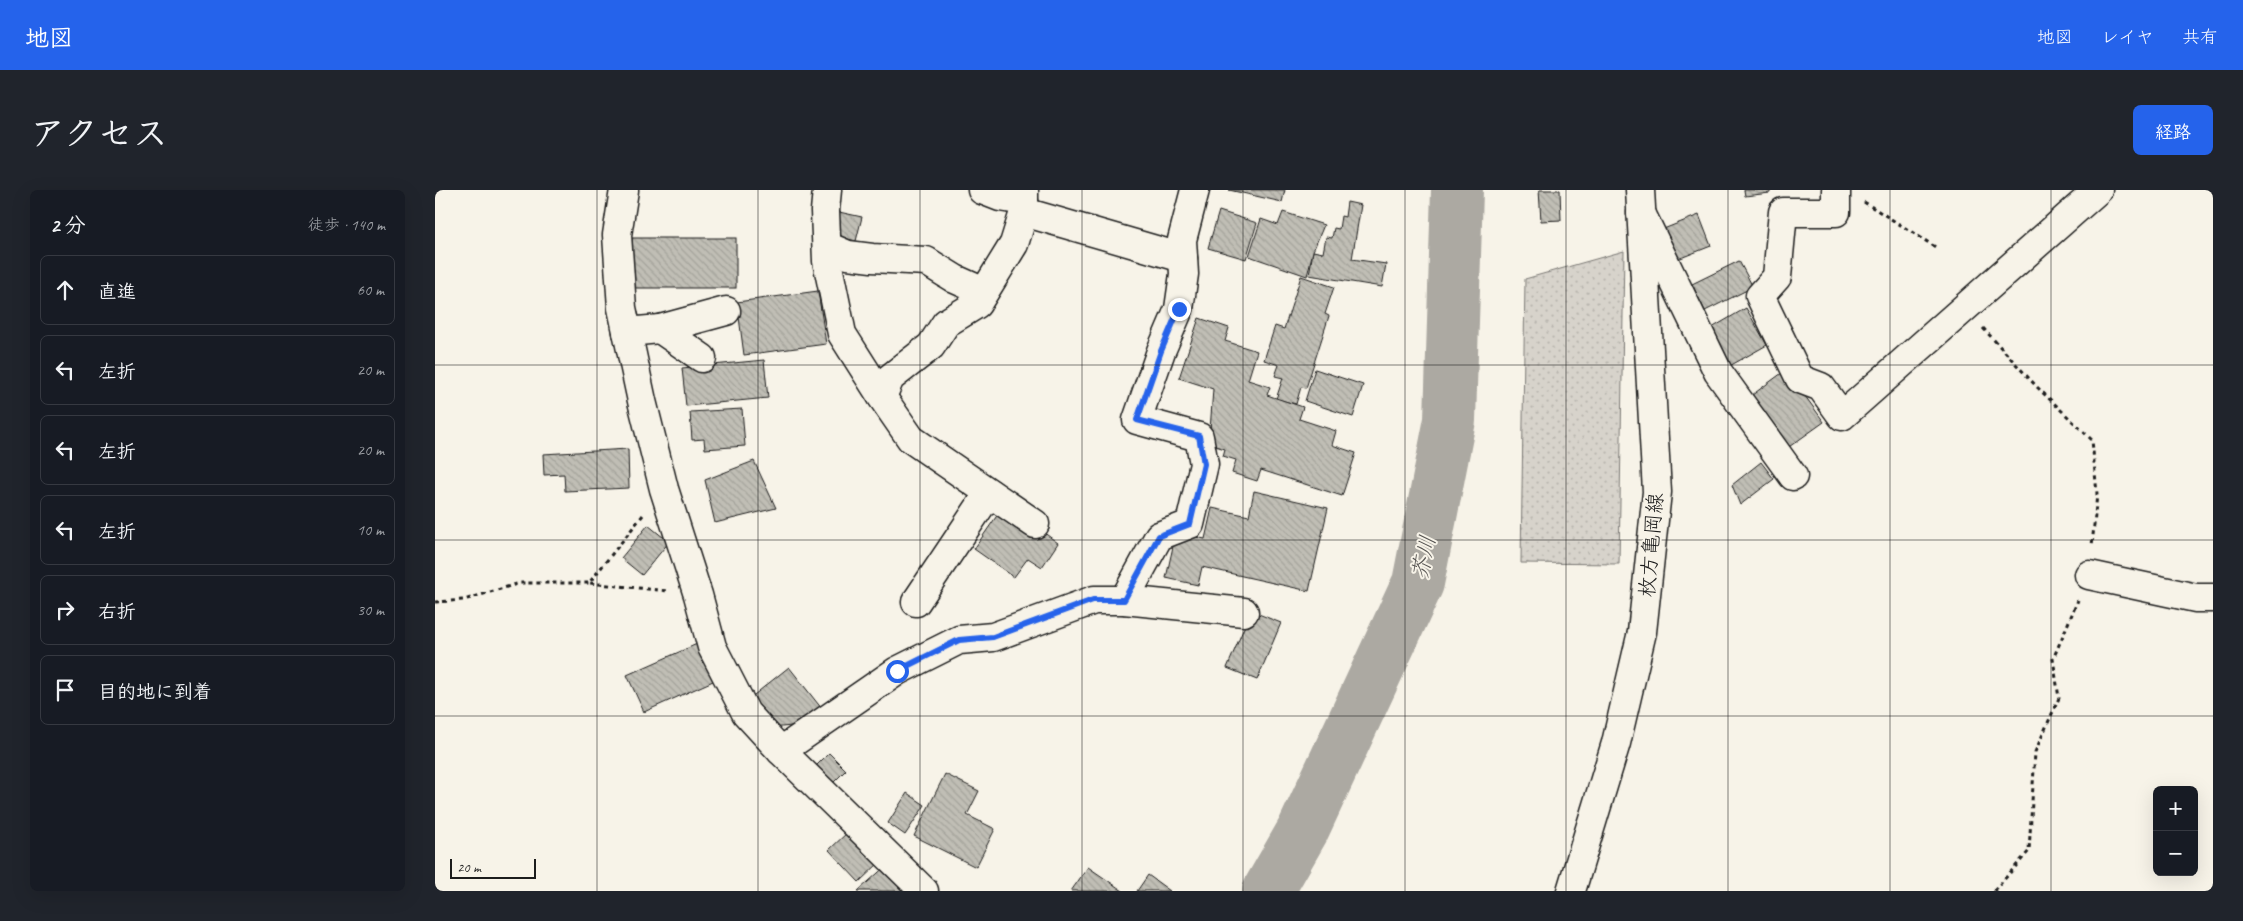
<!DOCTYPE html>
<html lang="ja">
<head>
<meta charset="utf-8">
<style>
	:root { --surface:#171b24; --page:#20242c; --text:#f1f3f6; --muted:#9ea1a6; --line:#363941; --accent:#2563eb }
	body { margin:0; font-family:Caveat,"Klee One",sans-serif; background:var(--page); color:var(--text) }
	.controls { position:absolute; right:15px; bottom:15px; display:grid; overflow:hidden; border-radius:8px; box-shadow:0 5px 20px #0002 }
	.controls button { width:45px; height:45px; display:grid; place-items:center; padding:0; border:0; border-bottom:1px solid var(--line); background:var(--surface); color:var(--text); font:25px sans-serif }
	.scale { position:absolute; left:15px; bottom:12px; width:86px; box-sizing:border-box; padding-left:5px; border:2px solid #1c1c1c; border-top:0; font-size:14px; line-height:18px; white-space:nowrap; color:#1c1c1c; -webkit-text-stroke:4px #f7f3e8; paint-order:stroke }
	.stop { position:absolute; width:15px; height:15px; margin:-11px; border:4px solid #2563eb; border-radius:50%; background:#fff }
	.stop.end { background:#2563eb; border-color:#fff; box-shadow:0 1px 5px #0008 }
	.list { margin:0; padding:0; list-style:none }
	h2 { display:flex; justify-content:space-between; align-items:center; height:65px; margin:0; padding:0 20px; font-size:21px }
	h2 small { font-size:16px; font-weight:400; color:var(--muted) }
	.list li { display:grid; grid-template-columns:32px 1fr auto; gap:15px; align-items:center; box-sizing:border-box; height:70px; margin:0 10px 10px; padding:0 10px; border:1px solid var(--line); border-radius:8px }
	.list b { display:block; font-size:19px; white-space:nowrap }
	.list em { font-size:16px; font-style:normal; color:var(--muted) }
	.icon { flex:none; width:28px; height:28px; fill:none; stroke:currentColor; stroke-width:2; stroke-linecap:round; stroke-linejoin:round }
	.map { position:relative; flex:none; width:1778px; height:701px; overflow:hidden; border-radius:8px }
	header { display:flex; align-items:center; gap:30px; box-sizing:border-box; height:70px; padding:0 25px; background:var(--accent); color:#fff }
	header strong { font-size:24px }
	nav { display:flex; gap:28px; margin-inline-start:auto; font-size:18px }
	.intro { display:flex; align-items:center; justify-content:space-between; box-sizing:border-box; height:120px; padding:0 30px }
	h1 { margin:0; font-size:35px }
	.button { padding:12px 22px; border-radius:8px; background:var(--accent); color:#fff; font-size:18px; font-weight:700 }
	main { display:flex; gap:30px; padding:0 30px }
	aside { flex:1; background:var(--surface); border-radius:8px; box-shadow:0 5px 20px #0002 }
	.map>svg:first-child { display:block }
	.green { fill:url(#green-dots); stroke:#7a7874 }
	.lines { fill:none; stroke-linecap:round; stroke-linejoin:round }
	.river { stroke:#aca9a2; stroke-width:52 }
	.building { fill:url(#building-back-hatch); stroke:#1c1c1c }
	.street-casing { stroke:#1c1c1c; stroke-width:31 }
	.primary-casing { stroke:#1c1c1c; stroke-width:31 }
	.path { stroke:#1c1c1c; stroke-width:3; stroke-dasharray:4 4; stroke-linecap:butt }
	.street { stroke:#f7f3e8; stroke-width:28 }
	.primary { stroke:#f7f3e8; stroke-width:28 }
	.route { stroke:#2563eb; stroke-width:6 }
	.grid { fill:none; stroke:#1c1c1c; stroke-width:1; stroke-opacity:0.55 }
	.labels { text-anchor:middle; stroke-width:4; stroke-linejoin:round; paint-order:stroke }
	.street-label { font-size:21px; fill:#1c1c1c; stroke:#f7f3e8 }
	.water-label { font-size:22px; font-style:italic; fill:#565452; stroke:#f7f3e8 }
</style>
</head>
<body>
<header>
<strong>地図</strong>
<nav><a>地図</a><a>レイヤ</a><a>共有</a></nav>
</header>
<div class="intro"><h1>アクセス</h1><a class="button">経路</a></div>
<main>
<aside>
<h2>2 分<small>徒歩 · 140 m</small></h2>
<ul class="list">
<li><svg class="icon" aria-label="ahead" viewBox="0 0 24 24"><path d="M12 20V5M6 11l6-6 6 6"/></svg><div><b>直進</b></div><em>60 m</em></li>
<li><svg class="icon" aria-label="left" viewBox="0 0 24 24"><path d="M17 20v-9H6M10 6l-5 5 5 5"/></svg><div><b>左折</b></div><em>20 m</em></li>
<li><svg class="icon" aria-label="left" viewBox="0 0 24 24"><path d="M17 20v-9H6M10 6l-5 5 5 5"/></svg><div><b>左折</b></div><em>20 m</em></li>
<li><svg class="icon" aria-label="left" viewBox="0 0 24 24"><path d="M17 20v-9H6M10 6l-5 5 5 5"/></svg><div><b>左折</b></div><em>10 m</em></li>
<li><svg class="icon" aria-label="right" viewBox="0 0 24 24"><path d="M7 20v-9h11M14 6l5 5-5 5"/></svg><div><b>右折</b></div><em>30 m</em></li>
<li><svg class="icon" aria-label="arrive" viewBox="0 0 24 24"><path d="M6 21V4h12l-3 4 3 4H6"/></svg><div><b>目的地に到着</b></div></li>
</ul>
</aside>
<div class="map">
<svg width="1778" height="701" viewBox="0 0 1778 701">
	<defs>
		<pattern id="green-dots" width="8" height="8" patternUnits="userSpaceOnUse" patternTransform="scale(1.25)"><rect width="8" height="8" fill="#d7d3cb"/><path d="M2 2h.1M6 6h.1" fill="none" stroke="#b8b5ae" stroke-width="1.8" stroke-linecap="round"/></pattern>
		<pattern id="building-back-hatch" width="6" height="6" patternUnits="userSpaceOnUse" patternTransform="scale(1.25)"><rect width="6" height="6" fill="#c0beb5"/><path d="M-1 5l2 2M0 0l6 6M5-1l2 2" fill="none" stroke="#a4a39b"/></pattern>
	</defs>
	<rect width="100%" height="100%" fill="#f7f3e8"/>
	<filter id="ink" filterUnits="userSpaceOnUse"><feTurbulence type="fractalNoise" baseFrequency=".02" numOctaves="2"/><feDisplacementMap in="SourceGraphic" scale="10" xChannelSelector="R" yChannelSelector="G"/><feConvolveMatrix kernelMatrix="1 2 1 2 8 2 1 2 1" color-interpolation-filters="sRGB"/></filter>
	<g filter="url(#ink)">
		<path class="green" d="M1189 61 1184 374 1086 373 1090 89Z"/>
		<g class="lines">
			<path class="river" d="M833 701 868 640 983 393 1015 230 1022 0"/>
		</g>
		<g class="building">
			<path d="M794 0H850L847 12Z"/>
			<path d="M1104 0H1125L1126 30 1106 31Z"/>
			<path d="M1309 0H1335V3L1310 6Z"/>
			<path d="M912 12 926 15 917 69 951 74 947 97 874 85 878 61 888 63 891 47 897 48 899 38 904 39 906 26 910 27Z"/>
			<path d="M784 21 822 33 811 69 773 58Z"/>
			<path d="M404 22 427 27 421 51 398 46Z"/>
			<path d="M848 22 889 35 878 61 872 86 814 66 826 29 843 35Z"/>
			<path d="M1264 25 1276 56 1238 71 1226 40Z"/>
			<rect x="197" y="48" width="104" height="50"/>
			<path d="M1304 71 1318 97 1270 121 1257 94Z"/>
			<path d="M866 86 899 97 890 124 894 126 871 198 866 197 861 214 841 209 848 188 840 186 844 175 829 170 840 136 849 139Z"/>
			<path d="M383 101 391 154 309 165 302 112Z"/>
			<path d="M1311 118 1332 155 1291 178 1270 142Z"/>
			<path d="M764 128 794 138 790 151 822 161 813 190 835 197 832 205 868 217 864 229 901 241 897 255 921 263 907 306 826 280 822 291 797 283 801 270 788 266 790 259 774 254 778 199 744 188Z"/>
			<path d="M329 170 333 208 251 216 247 178Z"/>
			<path d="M880 179 928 195 918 227 870 211Z"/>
			<path d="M1351 180 1389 232 1351 259 1313 208Z"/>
			<path d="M307 219 310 256 270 259 269 249 257 250 255 222Z"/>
			<path d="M193 259 194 298 130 301 129 284 109 285 108 264Z"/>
			<path d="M319 271 341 318 280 333 270 290Z"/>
			<path d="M1326 272 1339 289 1305 315 1297 295Z"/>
			<path d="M819 301 893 318 874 401 767 377 763 395 731 388 741 343 770 349 777 318 814 326Z"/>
			<path d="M570 314 623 353 607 377 593 368 579 387 539 359Z"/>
			<path d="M213 335 234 352 207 385 186 368Z"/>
			<path d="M816 421 846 433 822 490 792 478Z"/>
			<path d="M262 454 278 491 209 522 192 485Z"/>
			<path d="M354 477 387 519 366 535 337 538 314 509Z"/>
			<path d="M394 563 411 580 398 593 380 577Z"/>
			<path d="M510 584 544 601 532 625 560 639 541 677 479 646Z"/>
			<path d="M472 603 490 615 470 645 453 633Z"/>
			<path d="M414 641 445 672 424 692 394 660Z"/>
			<path d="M453 674 477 701H423Z"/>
			<path d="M653 677 688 701H636Z"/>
			<path d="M713 685 735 701H702Z"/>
		</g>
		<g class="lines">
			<g class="street-casing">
				<g id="street">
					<path d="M189 0 182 45 187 118 207 211 229 299 263 405 277 457 311 523 346 561 489 701"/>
					<path d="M392 0 390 21 392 71 407 144 447 207 455 188 496 156 511 133 542 114 579 54 589 22V0"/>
					<path d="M547 0 565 7 589 11"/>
					<path d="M1401 0V22H1348L1342 87 1325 106 1365 189 1386 197 1407 226 1663 0"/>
					<path d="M589 22 748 68"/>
					<path d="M1206 23 1283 182 1358 286"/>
					<path d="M392 56 413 65 437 68 491 71 520 89 549 102"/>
					<path d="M225 139 267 168"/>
					<path d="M192 142 225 139 291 121"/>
					<path d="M447 207 476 249 600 334"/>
					<path d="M1654 385 1761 408H1778"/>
					<path d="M689 410 724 346 755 334 769 274 764 247 702 230 726 161 744 119 749 84 747 50 760 0"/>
					<path d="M481 412 554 303"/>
					<path d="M346 561 462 481 524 450 558 447 659 410H689L809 422"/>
				</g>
			</g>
			<g class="primary-casing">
				<path id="primary" d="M1136 701 1181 553 1207 442 1222 302 1205 0"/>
			</g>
			<g class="path">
				<path d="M1429 12 1502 58"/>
				<path d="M1548 138 1602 197 1657 250 1662 304 1657 356"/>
				<path d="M208 325 154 393 233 401"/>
				<path d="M0 412 29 410 85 393H154"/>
				<path d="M1559 701 1594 661 1600 562 1624 508 1618 469 1643 410"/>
			</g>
			<use href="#street" class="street"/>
			<use href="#primary" class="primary"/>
		</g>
	</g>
	<g class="lines" filter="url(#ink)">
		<path class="route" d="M462 481 524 450 558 447 658 410H689L724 346 755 334 769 274 764 246 702 230 726 161 744 119"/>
	</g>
	<path class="grid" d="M162 0V701M323 0V701M485 0V701M647 0V701M808 0V701M970 0V701M1131 0V701M1293 0V701M1455 0V701M1616 0V701M0 175H1778M0 350H1778M0 526H1778"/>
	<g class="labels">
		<g class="street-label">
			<text transform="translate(1216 355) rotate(-85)" y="7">枚方亀岡線</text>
		</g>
		<g class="water-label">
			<text transform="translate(988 367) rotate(-78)" y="8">芥川</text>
		</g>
	</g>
</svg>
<div class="controls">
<button>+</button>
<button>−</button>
</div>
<div class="scale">20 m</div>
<div class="stop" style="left:462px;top:481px"></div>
<div class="stop end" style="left:744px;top:119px"></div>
</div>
</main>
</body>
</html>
